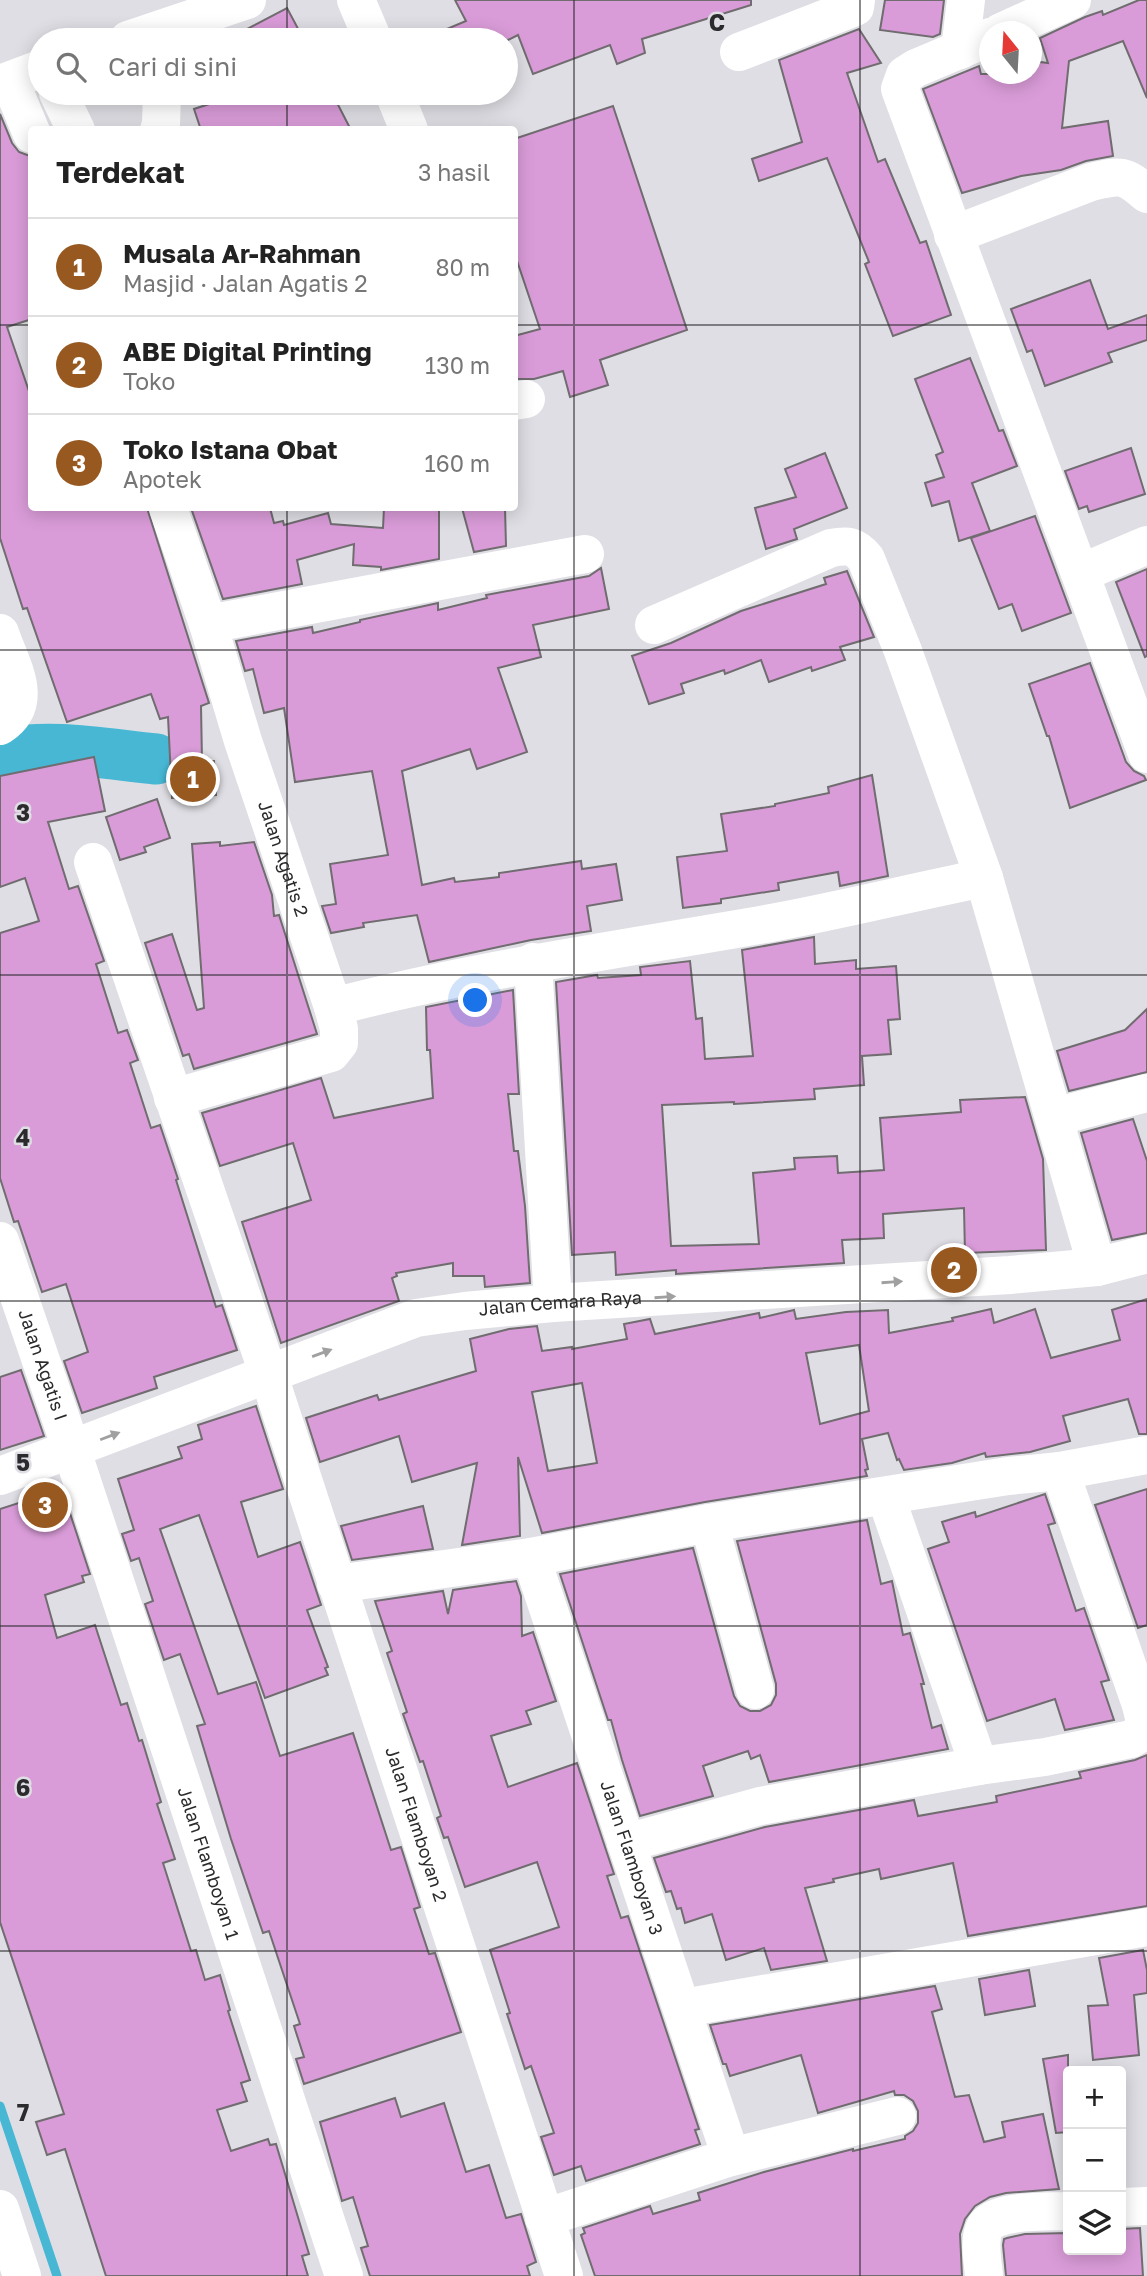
<!DOCTYPE html>
<html lang="id">
<head>
<meta charset="utf-8">
<style>
	:root { --surface:#fff; --page:#f6f6f6; --text:#222; --muted:#767676; --line:#e0e0e0; --accent:#985921 }
	body { margin:0; font-family:"Golos Text",sans-serif; background:var(--page); color:var(--text) }
	.controls { position:absolute; right:21px; bottom:21px; display:grid; overflow:hidden; border-radius:7px; box-shadow:0 4px 18px #0003 }
	.controls button { width:63px; height:63px; display:grid; place-items:center; padding:0; border:0; border-bottom:2px solid var(--line); background:var(--surface); color:var(--text); font:35px sans-serif }
	.compass { position:absolute; left:979px; top:21px; width:63px; height:63px; border-radius:50%; background:var(--surface); box-shadow:0 4px 18px #0003; rotate:342deg }
	.you { position:absolute; left:476px; top:1001px; width:24px; height:24px; margin:-18px; border:5px solid #fff; border-radius:50%; background:#1a73e8; box-shadow:0 0 0 10px #1a73e833 }
	.badge { display:grid; place-items:center; width:46px; height:46px; border-radius:50%; background:var(--accent); color:#fff; font-size:23px; font-weight:700 }
	.pin { position:absolute; translate:-50% -50%; border:4px solid #fff; box-shadow:0 2px 7px #0006 }
	.list { margin:0; padding:0; list-style:none }
	h2 { display:flex; justify-content:space-between; align-items:center; height:91px; margin:0; padding:0 28px; font-size:30px }
	h2 small { font-size:23px; font-weight:400; color:var(--muted) }
	.list li { display:grid; grid-template-columns:46px 1fr auto; gap:21px; align-items:center; box-sizing:border-box; height:98px; padding:0 28px; border-top:2px solid var(--line) }
	.list b { display:block; font-size:26px; white-space:nowrap }
	.list p { margin:0; font-size:23px; white-space:nowrap; color:var(--muted) }
	.list em { font-size:23px; font-style:normal; color:var(--muted) }
	.icon { flex:none; width:38px; height:38px; fill:none; stroke:currentColor; stroke-width:2; stroke-linecap:round; stroke-linejoin:round }
	.map { position:relative; flex:none; width:1147px; height:2276px; overflow:hidden }
	.search { position:absolute; background:var(--surface); box-shadow:0 4px 18px #0003; left:28px; top:28px; width:490px; height:77px; display:flex; align-items:center; gap:18px; box-sizing:border-box; padding:0 24px; border-radius:38px; color:var(--muted); font-size:26px }
	.panel { position:absolute; background:var(--surface); box-shadow:0 4px 18px #0003; left:28px; top:126px; width:490px; height:385px; border-radius:7px }
	.map>svg:first-child { display:block }
	.lines { fill:none; stroke-linecap:round; stroke-linejoin:round }
	.stream { stroke:#47b7d4; stroke-width:9 }
	.river { stroke:#47b7d4; stroke-width:51 }
	.building { fill:#da9cd9; stroke:#706c70; stroke-width:2; fill-rule:evenodd }
	.minor { stroke:#fff; stroke-width:38 }
	.major { stroke:#fff; stroke-width:38 }
	.highway { stroke:#fff; stroke-width:38 }
	.oneway { fill:#a0a0a0 }
	.grid { fill:none; stroke:#2b2b2d; stroke-width:2; stroke-opacity:0.55 }
	.labels { text-anchor:middle; stroke-width:5; stroke-linejoin:round; paint-order:stroke }
	.street-label { font-size:18px; fill:#2b2b2d; stroke:#dfdee4 }
	.grid-label { font-size:23px; text-anchor:middle; font-weight:bold; fill:#2b2b2d; stroke:#dfdee4; stroke-width:5; stroke-linejoin:round; paint-order:stroke }
</style>
</head>
<body>
<div class="map">
<svg width="1147" height="2276" viewBox="0 0 1147 2276">
	<rect width="100%" height="100%" fill="#dfdee4"/>
	<g class="lines">
		<path class="stream" d="M0 2106 57 2276"/>
		<path class="river" d="M0 754C51 743 105 754 156 759"/>
	</g>
	<g class="building">
		<path d="M455 0H751V5L642 39 645 53 617 64 610 45 533 74 518 35 508 40H421L466 21Z"/>
		<path d="M885 0H944L940 34 933 37 880 30Z"/>
		<path d="M1139 0H1147V98L1123 41 1069 61 1062 128 1108 121 1113 156 1086 161 1061 170 1021 176 962 193 923 89 979 66 981 74H1032V61L1048 63 1040 38 1085 17 1102 11 1103 15Z"/>
		<path d="M287 8 304 40H226Z"/>
		<path d="M859 29 881 63 847 73 878 162 885 159 920 243 926 241 951 315 893 336 865 264 869 262 827 158 759 181 752 159 802 142 779 60Z"/>
		<path d="M243 93H332L351 130H201L194 109Z"/>
		<path d="M613 106 687 330 600 360 608 385 570 397 563 371 534 379H514V336L540 329 514 252V139Z"/>
		<path d="M0 114 12 143 19 152 30 156 32 161V319L7 327 32 400V508H147L209 703 201 706 202 761H214L216 795 172 798 168 717 160 719 151 694 67 722 27 608 23 609 0 538Z"/>
		<path d="M1090 280 1108 329 1147 315V340L1108 353 1112 362 1045 386 1032 350 1027 352 1011 309Z"/>
		<path d="M970 358 999 431 1003 430 1017 466 972 483 990 531 959 541 949 501 932 506 925 483 944 477 936 455 943 452 915 379Z"/>
		<path d="M1131 448 1145 494 1089 512 1087 506 1079 509 1065 471Z"/>
		<path d="M825 453 847 508 794 529 797 539 766 549 755 508 796 497 785 469Z"/>
		<path d="M191 508H270L274 523 283 521 284 525 328 513 331 524 383 528 384 508H439V559L381 570V567L353 565 354 544 297 560 302 584 223 599Z"/>
		<path d="M462 508H505L506 546 474 552Z"/>
		<path d="M1035 516 1071 613 1022 631 1012 604 999 609 971 538Z"/>
		<path d="M601 568 609 609 533 625 541 657 498 668 527 752 477 769 470 749 402 771 422 885 454 878 455 882 499 877V873L581 861 582 869 616 864 622 900 587 906 591 931 531 940 429 962 417 915 363 923 364 927 331 933 322 906 336 904 330 864 388 855 372 771 295 782 284 708 264 713 253 669 245 671 236 641 312 627 313 633 360 622V620L438 603V610L487 598 486 595 589 576Z"/>
		<path d="M1147 569V656L1145 657 1116 582Z"/>
		<path d="M847 571 874 637 840 647 845 660 812 671 811 667 769 682 761 660 725 674 724 670 681 684 684 693 649 704 632 656 671 643 741 611 826 584 824 578Z"/>
		<path d="M1090 663 1126 762 1134 771 1144 776 1146 780 1070 808 1049 736H1047L1029 684Z"/>
		<path d="M94 757 105 811 48 822 69 889 78 886 104 961 96 964 118 1033 127 1030 138 1060 130 1063 151 1128 160 1125 178 1179 176 1180 216 1307 222 1305 237 1350 154 1377 157 1388 82 1413 64 1361 88 1352 66 1284 42 1292 18 1221 14 1222 0 1178V933L39 921 25 878 0 887V776Z"/>
		<path d="M872 775 888 876 840 886 838 872 778 883 779 890 721 899V903L683 908 677 857 727 851 721 814 775 806V804L829 793 828 787Z"/>
		<path d="M157 799 170 838 144 847 146 852 120 860 106 817Z"/>
		<path d="M220 842V846L254 842 272 895 274 916 279 915 317 1034 194 1069 189 1054 183 1056 145 943 172 934 197 1010 204 1008 192 844Z"/>
		<path d="M814 937 815 964 856 960V969L896 966 900 1019 888 1020 891 1054 862 1056 864 1085 814 1089 815 1099 734 1104V1102L662 1105 671 1246 759 1244 753 1173 795 1169 794 1158 837 1156 838 1173 884 1170 880 1118 961 1112 960 1100 1025 1097 1043 1159 1046 1250 965 1253 964 1208 883 1214 884 1238 842 1240 844 1263 676 1274V1270L616 1275 615 1252 572 1255 556 982 597 975 598 978 641 975 640 967 690 961 696 1019 702 1018 705 1059 753 1056 742 950Z"/>
		<path d="M513 990 519 1094H508L514 1151H518L525 1206 530 1283 485 1287 484 1276H453V1263L396 1273 397 1276 392 1278 399 1301 281 1343 242 1222 311 1200 293 1143 220 1166 202 1113 321 1078 334 1118 433 1098 430 1050H427L426 1007Z"/>
		<path d="M1147 1009V1072L1069 1091 1057 1051 1125 1030Z"/>
		<path d="M1133 1119 1147 1161V1233L1112 1240 1081 1133Z"/>
		<path d="M1147 1299V1434H1139L1128 1399 1063 1416 1070 1441 1030 1452 986 1457 985 1453 952 1463 904 1470 899 1459 897 1460 888 1433 862 1439 868 1469 865 1470 867 1476 705 1502 542 1533 518 1457 520 1536 462 1545 477 1463 412 1482 399 1436 320 1462 306 1418 377 1395 379 1400 476 1371 470 1339 509 1329 537 1326 542 1351 572 1347V1349L627 1339 624 1324 650 1319 655 1334 759 1313 760 1318 794 1310 796 1319 846 1312 888 1310 889 1333 953 1321 952 1318 991 1309 994 1323 1035 1309 1051 1358 1120 1340 1112 1310ZM859 1345 869 1411 820 1424 806 1353ZM582 1383 597 1463 548 1471 532 1392Z"/>
		<path d="M21 1370 44 1436 0 1450V1377Z"/>
		<path d="M256 1406 283 1489 241 1502 258 1557 300 1542 321 1605 307 1610 328 1667 325 1668 328 1675 265 1698 199 1515 160 1529 218 1694 256 1682 280 1756 353 1733 391 1850 401 1847 420 1907 414 1909 429 1954 435 1953 461 2032 304 2084 296 2059 304 2057 294 2026 300 2024 269 1931 263 1933 231 1839 197 1726 205 1724 180 1654 164 1660 145 1604 153 1601 139 1558 131 1561 122 1534 134 1530 118 1479 182 1458 178 1447 202 1439 198 1425Z"/>
		<path d="M62 1489 90 1574 82 1576 84 1582 45 1595 57 1638 95 1625 121 1705 127 1703 139 1741 142 1740 161 1802 157 1804 175 1859 163 1863 191 1951 196 1950 205 1980 220 1975 230 2010 228 2011 250 2080 241 2083 247 2101 217 2110 231 2151 268 2139 270 2145 276 2144 309 2254 302 2256 308 2276H106L65 2149 47 2155 36 2122 64 2114 0 1922V1509Z"/>
		<path d="M1147 1489V1625L1138 1628 1095 1505Z"/>
		<path d="M1045 1494 1055 1523 1048 1525 1076 1611 1084 1608 1109 1680 1101 1682 1114 1720 1065 1730 1055 1699 987 1721 928 1549 949 1542 942 1522 975 1512 976 1517Z"/>
		<path d="M423 1506 433 1549 352 1560 341 1526Z"/>
		<path d="M867 1520 881 1584 892 1581 903 1635 910 1633 924 1684H921L932 1728 941 1725 948 1749 769 1782 760 1755 751 1759 748 1751 703 1766 713 1796 640 1816 622 1760 611 1720H608L560 1574 693 1548 734 1696 740 1706 750 1711H760L771 1705 776 1695V1684L737 1541Z"/>
		<path d="M516 1581 521 1596 522 1636 533 1632 556 1701 526 1711 531 1724 491 1736 508 1787 577 1763 614 1874 607 1876 621 1918 628 1916 699 2129 695 2130 700 2144 586 2181 581 2166 554 2175 541 2137 554 2133 531 2066 525 2069 507 2014 510 2013 490 1950 559 1927 537 1862 465 1887 448 1837 444 1838 437 1818 441 1816 423 1761 420 1762 403 1714 407 1712 387 1653 392 1651 375 1601 443 1591 448 1614 453 1590Z"/>
		<path d="M1147 1755V1906L968 1936 953 1863 881 1879 879 1869 833 1879 834 1882 805 1888 827 1961 771 1970 764 1948 726 1960 712 1914 685 1923 681 1908 677 1909 671 1891 666 1892 654 1858 765 1827 914 1800 918 1816 997 1802 996 1796 1081 1778 1079 1772 1135 1760Z"/>
		<path d="M1143 1950 1147 1970V1993L1134 1995 1139 2055 1093 2060 1088 2006 1108 2005 1099 1958Z"/>
		<path d="M1029 1970 1035 2006 985 2015 979 1979Z"/>
		<path d="M935 1986 942 2009 932 2012 955 2097 969 2095 984 2142 1005 2137 1002 2122 1043 2114 1059 2189 1006 2193 990 2197 975 2206 965 2219 960 2234 962 2276H595L581 2235 585 2233 583 2228 650 2206 653 2214 700 2200 698 2193 764 2172 853 2149V2151L905 2139V2136L913 2131 918 2123V2111L913 2101 904 2095H895L894 2091 818 2113 801 2055 730 2076 726 2064H723L710 2025Z"/>
		<path d="M1068 2055V2132L1056 2133 1043 2059Z"/>
		<path d="M395 2098 401 2117 444 2103 466 2172 489 2165 506 2218 521 2214 536 2262 527 2266 530 2276H370L361 2248 368 2246 353 2197 342 2201 320 2122Z"/>
		<path d="M1140 2228 1143 2276H1006L1003 2245 1004 2239 1007 2238 1025 2234 1068 2233V2250H1121V2229Z"/>
	</g>
	<g class="lines">
		<g class="minor">
			<path d="M356 0 373 40"/>
			<path d="M1001 32 1072 0"/>
			<path d="M990 37 916 68 905 75 900 89 1147 754"/>
			<path d="M960 50 966 0"/>
			<path d="M739 52 855 7 856 0"/>
			<path d="M10 81 32 134"/>
			<path d="M58 93 76 130"/>
			<path d="M394 93 409 130"/>
			<path d="M159 130 161 124 162 93"/>
			<path d="M953 235 1091 182C1121 175 1124 174 1147 194"/>
			<path d="M514 401 526 399"/>
			<path id="s1" d="M168 508 208 624 243 741 333 1007 339 1029V1043L331 1053 173 1098"/>
			<path d="M1081 573 1147 545"/>
			<path d="M208 624 585 554"/>
			<path d="M654 625 831 548C847 545 855 545 866 559L903 651 984 878 1097 1267"/>
			<path d="M0 633C11 666 36 702 0 726"/>
			<path id="s2" d="M93 862 268 1373 564 2276"/>
			<path d="M533 962 553 1303"/>
			<path d="M333 1007C477 969 624 949 771 923 842 910 913 892 984 878"/>
			<path d="M1054 1117 1147 1093"/>
			<path id="s3" d="M0 1241 72 1451 344 2276"/>
			<path id="s4" d="M0 1476 416 1318 465 1311 553 1303 1010 1275 1097 1267 1147 1254"/>
			<path d="M886 1497 979 1766"/>
			<path d="M709 1523 755 1690"/>
			<path id="s5" d="M531 1557 731 2157"/>
			<path d="M336 1584 531 1557 709 1523 1008 1476 1060 1471 1147 1455"/>
			<path d="M626 1843 760 1806 979 1766 1045 1757 1131 1739 1141 1733 1146 1726 1141 1705 1060 1471"/>
			<path d="M683 2008 1147 1927"/>
			<path d="M1121 2207 1147 2206"/>
			<path d="M544 2218 731 2157 897 2116"/>
			<path d="M984 2276C983 2262 978 2240 985 2227 995 2209 1049 2212 1068 2211"/>
		</g>
		<g class="major">
			<path d="M128 40 247 0"/>
			<path d="M0 84 40 69"/>
		</g>
		<path class="highway" d="M0 2209 22 2276"/>
	</g>
	<defs><path id="oneway-solid" d="M-6-.8H1V-3.2L6.5 0L1 3.2V.8H-6Z" transform="scale(1.75)"/></defs>
	<g class="oneway">
		<use href="#oneway-solid" transform="translate(892 1282) rotate(-4)"/>
		<use href="#oneway-solid" transform="translate(665 1297) rotate(-4)"/>
		<use href="#oneway-solid" transform="translate(322 1353) rotate(-20)"/>
		<use href="#oneway-solid" transform="translate(110 1436) rotate(-21)"/>
	</g>
	<path class="grid" d="M287 0V40M574 0V2276M860 0V2276M287 93V130M0 325H32M514 325H1147M287 508V2276M0 650H1147M0 975H1147M0 1301H1147M0 1626H1147M0 1951H1147"/>
	<g class="labels">
		<g class="street-label">
			<text dy="6" stroke="none"><textPath href="#s1" startOffset="369">Jalan Agatis 2</textPath></text>
			<text dy="6" stroke="none"><textPath href="#s4" startOffset="590">Jalan Cemara Raya</textPath></text>
			<text dy="6" stroke="none"><textPath href="#s3" startOffset="131">Jalan Agatis I</textPath></text>
			<text dy="6" stroke="none"><textPath href="#s2" startOffset="1015">Jalan Flamboyan 2</textPath></text>
			<text dy="6" stroke="none"><textPath href="#s5" startOffset="317">Jalan Flamboyan 3</textPath></text>
			<text dy="6" stroke="none"><textPath href="#s3" startOffset="656">Jalan Flamboyan 1</textPath></text>
		</g>
	</g>
	<g class="grid-label">
		<text x="717" y="31">C</text>
		<text x="23" y="821">3</text>
		<text x="23" y="1146">4</text>
		<text x="23" y="1471">5</text>
		<text x="23" y="1796">6</text>
		<text x="23" y="2121">7</text>
	</g>
</svg>
<div class="controls">
<button>+</button>
<button>−</button>
<button><svg class="icon" aria-label="layers" viewBox="0 0 24 24"><path d="M12 4l9 5-9 5-9-5zM3 14l9 5 9-5"/></svg></button>
</div>
<svg class="compass" viewBox="-18 -18 36 36"><path d="M0-13l5 13h-10z" fill="#e53935"/><path d="M0 13l5-13h-10z" fill="#767676"/></svg>
<div class="you"></div>
<div class="pin badge" style="left:193px;top:779px">1</div>
<div class="pin badge" style="left:954px;top:1270px">2</div>
<div class="pin badge" style="left:45px;top:1505px">3</div>
<div class="search"><svg class="icon" aria-label="search" viewBox="0 0 24 24"><circle cx="10" cy="10" r="6"/><path d="M15 15l6 6"/></svg>Cari di sini</div>
<section class="panel">
<h2>Terdekat<small>3 hasil</small></h2>
<ul class="list">
<li><span class="badge">1</span><div><b>Musala Ar-Rahman</b><p>Masjid · Jalan Agatis 2</p></div><em>80 m</em></li>
<li><span class="badge">2</span><div><b>ABE Digital Printing</b><p>Toko</p></div><em>130 m</em></li>
<li><span class="badge">3</span><div><b>Toko Istana Obat</b><p>Apotek</p></div><em>160 m</em></li>
</ul>
</section>
</div>
</body>
</html>
